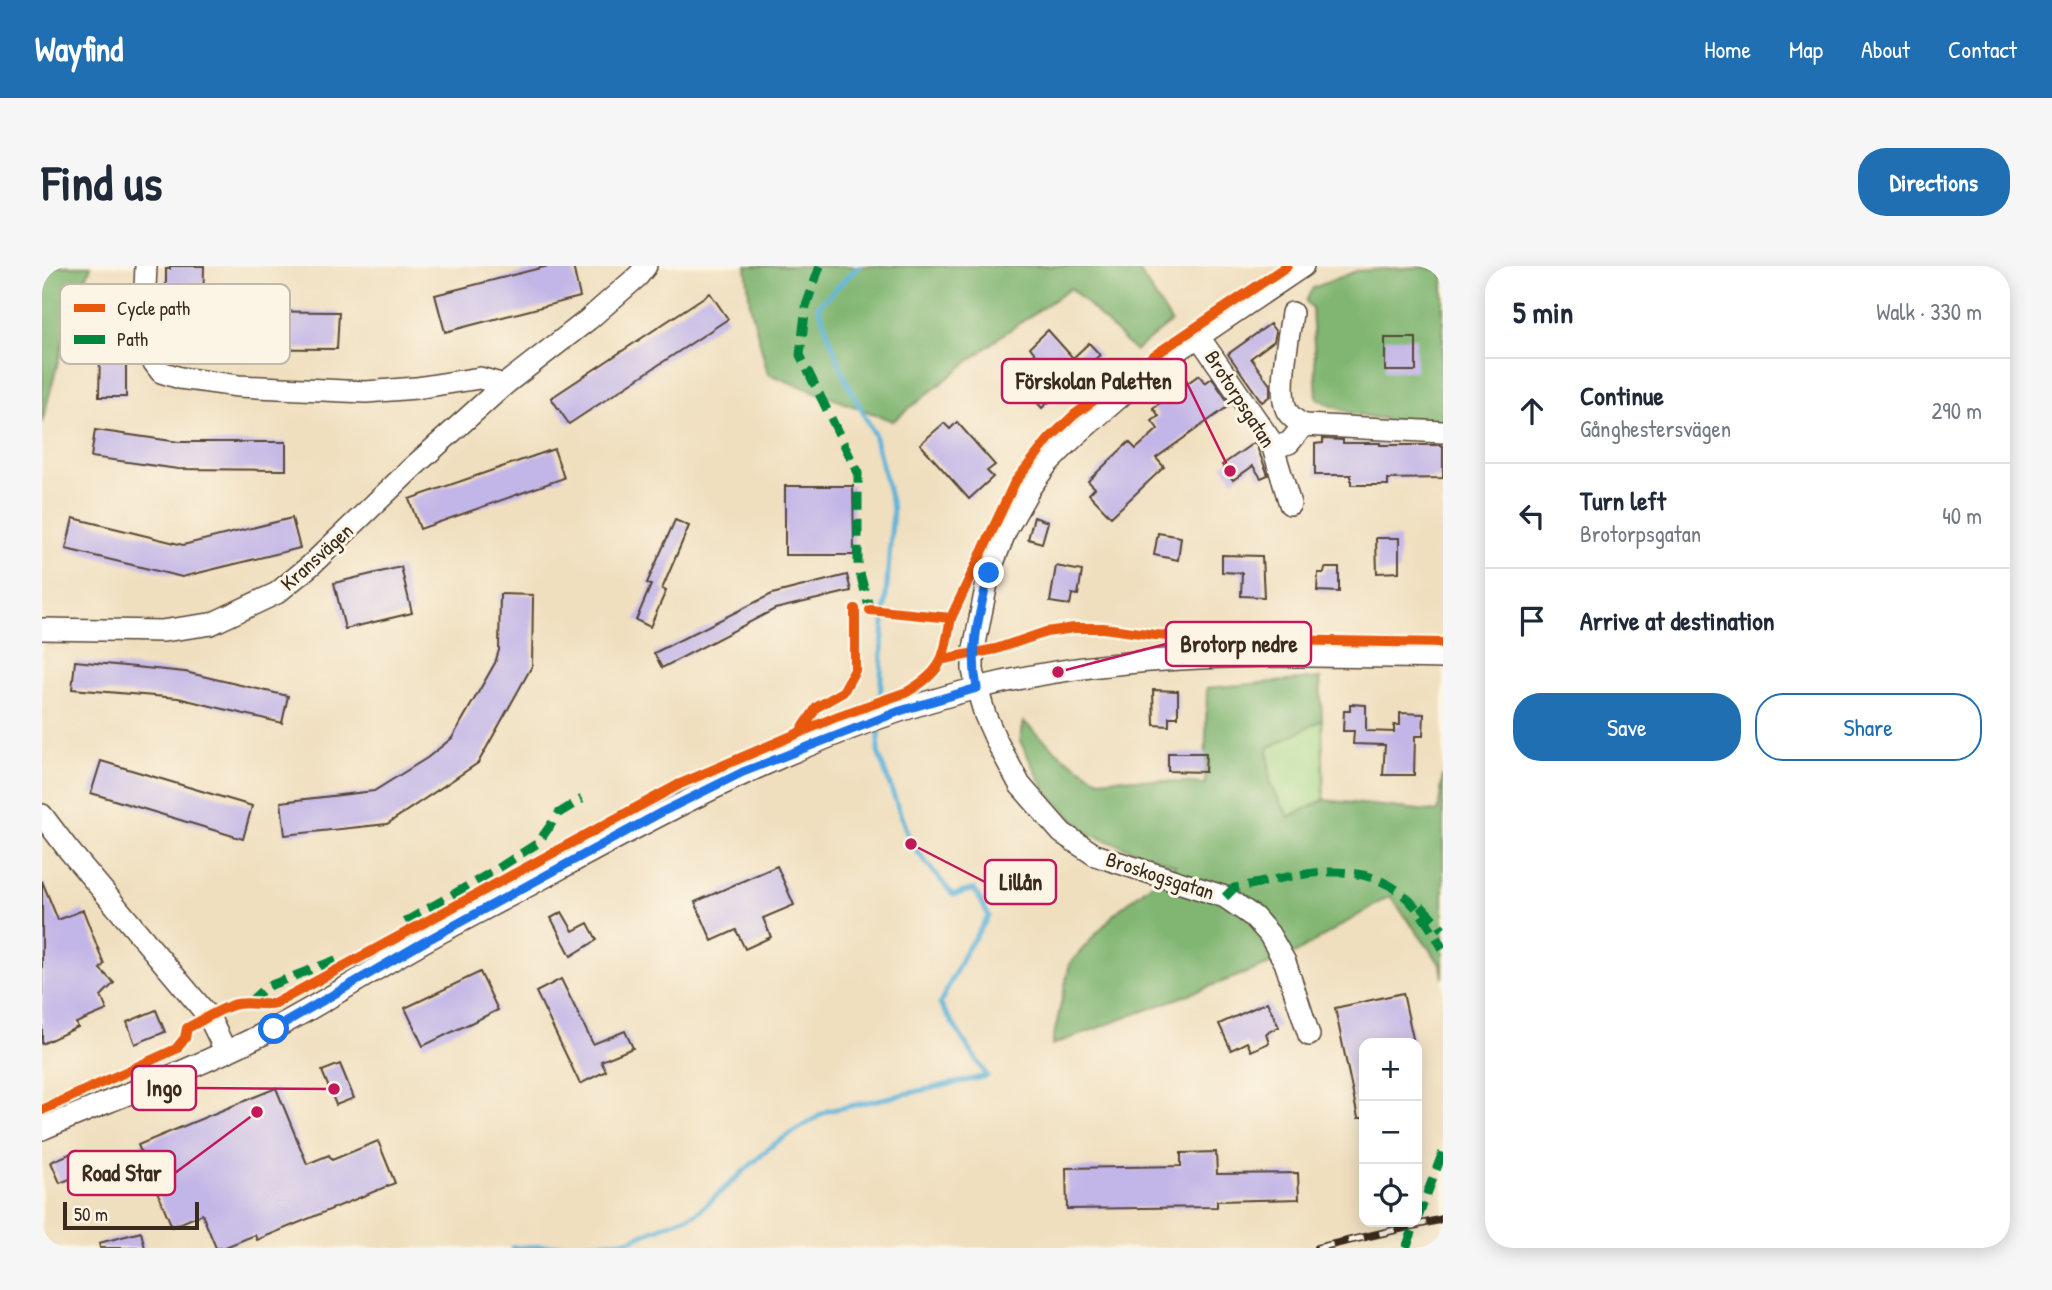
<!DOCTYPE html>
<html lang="en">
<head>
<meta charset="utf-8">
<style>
	:root { --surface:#fff; --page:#f6f6f7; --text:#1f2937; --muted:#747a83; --line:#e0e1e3; --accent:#1f6fb2 }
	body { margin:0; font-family:"Patrick Hand",sans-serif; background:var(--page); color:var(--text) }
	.controls { position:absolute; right:21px; bottom:21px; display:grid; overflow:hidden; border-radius:14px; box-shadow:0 4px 18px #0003 }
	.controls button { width:63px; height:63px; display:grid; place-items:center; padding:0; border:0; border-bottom:2px solid var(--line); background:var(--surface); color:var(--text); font:35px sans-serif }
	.scale { position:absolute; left:21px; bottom:18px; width:136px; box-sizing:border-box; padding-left:7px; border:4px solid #3b2a1e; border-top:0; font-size:19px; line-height:24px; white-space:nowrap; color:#3b2a1e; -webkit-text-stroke:5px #fcf5e5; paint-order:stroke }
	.stop { position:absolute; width:21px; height:21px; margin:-16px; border:5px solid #1a73e8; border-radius:50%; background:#fff }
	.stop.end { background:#1a73e8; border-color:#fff; box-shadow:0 2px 7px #0008 }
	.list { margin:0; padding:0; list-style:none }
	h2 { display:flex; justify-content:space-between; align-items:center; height:91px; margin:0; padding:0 28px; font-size:30px }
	h2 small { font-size:23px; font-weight:400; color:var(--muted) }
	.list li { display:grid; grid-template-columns:46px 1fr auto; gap:21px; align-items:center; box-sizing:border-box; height:105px; padding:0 28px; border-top:2px solid var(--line) }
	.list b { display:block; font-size:26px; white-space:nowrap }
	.list p { margin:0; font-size:23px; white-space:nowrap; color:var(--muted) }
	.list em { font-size:23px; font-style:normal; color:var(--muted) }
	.actions { display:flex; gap:14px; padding:21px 28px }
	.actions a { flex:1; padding:16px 0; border:2px solid var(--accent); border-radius:28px; text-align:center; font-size:24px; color:var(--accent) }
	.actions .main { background:var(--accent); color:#fff }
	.icon { flex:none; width:38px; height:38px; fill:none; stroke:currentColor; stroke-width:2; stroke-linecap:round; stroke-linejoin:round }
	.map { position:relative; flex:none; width:1401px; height:982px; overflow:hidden; border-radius:28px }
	header { display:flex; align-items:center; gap:42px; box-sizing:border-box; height:98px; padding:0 35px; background:var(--accent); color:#fff }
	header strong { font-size:33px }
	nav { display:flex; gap:38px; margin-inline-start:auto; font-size:24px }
	.intro { display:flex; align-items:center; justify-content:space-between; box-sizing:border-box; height:168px; padding:0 42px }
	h1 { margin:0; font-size:49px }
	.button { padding:18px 32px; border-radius:28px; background:var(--accent); color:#fff; font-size:24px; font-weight:700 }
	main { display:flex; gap:42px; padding:0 42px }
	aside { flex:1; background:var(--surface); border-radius:28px; box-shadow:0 4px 18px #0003 }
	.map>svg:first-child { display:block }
	.green { fill:#a2d584; stroke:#6e8051; stroke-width:2 }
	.forest { fill:#81b672; stroke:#5e7048; stroke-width:2 }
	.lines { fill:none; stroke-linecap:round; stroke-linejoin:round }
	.stream { stroke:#5cb3d9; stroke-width:5 }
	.building { fill:#c2b5e7 }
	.minor-casing { stroke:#564536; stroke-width:24 }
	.minor { stroke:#fff; stroke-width:21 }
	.rail-casing { stroke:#3b2a1e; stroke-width:8 }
	.rail { stroke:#fcf5e5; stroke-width:5; stroke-dasharray:16; stroke-linecap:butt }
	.quiet { stroke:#00873e; stroke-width:9; stroke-dasharray:18 9; stroke-linecap:butt }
	.cycleway-casing { stroke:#fcf5e5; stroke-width:15 }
	.cycleway { stroke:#e8590c; stroke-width:10 }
	.route { stroke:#1a73e8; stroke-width:9 }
	.labels { text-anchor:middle; stroke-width:6; stroke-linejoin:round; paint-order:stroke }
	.street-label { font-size:21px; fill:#3b2a1e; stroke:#fcf5e5 }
	.key { fill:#fcf5e5; stroke:#c2b8a9; stroke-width:2 }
	.key-label { font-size:19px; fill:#3b2a1e }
	.leader { fill:none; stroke:#c2185b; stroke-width:2.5 }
	.callout-dot { fill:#c2185b; stroke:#fcf5e5; stroke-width:2.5 }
	.callout { fill:#fcf5e5; stroke:#c2185b; stroke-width:2.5 }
	.callout-label { font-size:23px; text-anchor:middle; font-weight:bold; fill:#3b2a1e }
</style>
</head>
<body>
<header>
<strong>Wayfind</strong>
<nav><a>Home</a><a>Map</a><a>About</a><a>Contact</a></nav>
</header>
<div class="intro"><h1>Find us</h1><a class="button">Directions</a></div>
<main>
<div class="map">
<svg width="1401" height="982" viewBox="0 0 1401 982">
	<rect width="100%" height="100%" fill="#fcf5e5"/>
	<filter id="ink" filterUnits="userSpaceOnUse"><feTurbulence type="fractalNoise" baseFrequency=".0143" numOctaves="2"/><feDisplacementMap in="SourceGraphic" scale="14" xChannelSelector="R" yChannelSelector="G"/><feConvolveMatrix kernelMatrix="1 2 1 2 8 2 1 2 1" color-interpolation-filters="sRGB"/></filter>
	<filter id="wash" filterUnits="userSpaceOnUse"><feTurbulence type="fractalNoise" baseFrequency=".00686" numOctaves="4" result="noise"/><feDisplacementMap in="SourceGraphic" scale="28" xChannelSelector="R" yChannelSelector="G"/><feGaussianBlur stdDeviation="1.57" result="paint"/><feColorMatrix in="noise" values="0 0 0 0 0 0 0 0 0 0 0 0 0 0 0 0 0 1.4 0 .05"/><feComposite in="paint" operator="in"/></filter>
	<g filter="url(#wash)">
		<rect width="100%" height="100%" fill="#f0dfbf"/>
		<path class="green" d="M1280 454 1282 534 1247 551 1228 518 1226 482Z"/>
		<g class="forest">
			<path d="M0 0H49L26 58 0 157Z"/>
			<path d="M704 0H1094L1129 56 1093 85 1029 22 959 70 851 155 726 108 708 38Z"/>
			<path d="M1378 1 1401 4V159C1360 154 1310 155 1275 132L1270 42 1264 35 1271 22 1314 5Z"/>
			<path d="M1278 412 1280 454 1226 482 1228 518 1247 551 1282 534 1396 546 1401 509V712L1399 699 1348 630 1247 691 1010 779 1028 697 1073 647 1133 599 1046 568 1004 525 978 475 982 456 1019 489 1057 514 1078 512 1163 518 1165 422Z"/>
		</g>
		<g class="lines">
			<g class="stream">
				<path d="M817 0 776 40 802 110 832 168 851 243 840 381 838 447"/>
				<path d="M470 982 585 975 655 947 732 878 785 845 945 810 898 738 923 686 947 650 932 623 911 629 869 578 836 486 837 457"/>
			</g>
		</g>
		<g id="blocks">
			<g class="building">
				<path d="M128 0H162L161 45 297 46 295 83 138 82V78H127L128 28H124V3H128Z"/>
				<path d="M506 0H531L538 31 403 66 393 29Z"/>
				<path d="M668 27 686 53 527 158 509 132Z"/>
				<path d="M1228 58 1234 66 1232 75 1209 92 1228 119V130L1220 136 1186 88Z"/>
				<path d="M1006 64 1031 92 1047 77 1058 89 1041 103 1045 109 1035 118 1031 114 1000 142 978 117 1000 97 988 81Z"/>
				<rect x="1343" y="72" width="31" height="33"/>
				<path d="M58 88 84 89V131H57Z"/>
				<path d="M1157 109 1163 117 1170 112 1188 139 1114 192 1122 201 1069 251 1047 228 1053 222 1046 215 1087 176 1094 183 1116 163 1110 155 1117 150 1111 142Z"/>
				<path d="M915 156 953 199 945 205 951 211 927 233 878 178 902 157 908 163Z"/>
				<path d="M53 164 137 176H244V204L136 203 49 191Z"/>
				<path d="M1281 173 1301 174V177H1338V179H1398L1401 180V212L1346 213V219H1309V209H1273V178L1281 177Z"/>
				<path d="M1213 176 1226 209 1219 212 1211 200 1191 214 1180 199Z"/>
				<path d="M512 183 522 212 378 263 367 233Z"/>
				<path d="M743 220H811L812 289H743Z"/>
				<path d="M992 251 1006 256 1000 277 986 273Z"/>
				<path d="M31 252 141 279 250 252 258 282 140 311 24 283Z"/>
				<path d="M633 254 647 260 620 323 624 325 608 361 594 354 609 319 605 317Z"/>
				<path d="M1116 267 1139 271 1136 294 1112 289Z"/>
				<path d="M1334 272H1357V306L1335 307Z"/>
				<path d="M1180 289 1220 290 1222 331 1199 330 1200 307 1180 306Z"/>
				<path d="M1014 300 1040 305 1036 329 1030 328 1028 339 1008 336Z"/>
				<path d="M359 301 370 347 303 363 292 317Z"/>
				<path d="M1283 302H1297V326L1275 325 1276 307H1282Z"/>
				<path d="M805 309 809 325 733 343 620 402 612 387 730 328Z"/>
				<path d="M458 328 491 329 490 400 436 497 345 558 243 569 239 536 332 525 385 492 410 472 453 397 457 384Z"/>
				<path d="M33 395 143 406 246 430 240 457 136 432 30 423Z"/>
				<path d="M1111 424 1136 425V451H1127V460L1112 459Z"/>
				<path d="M1308 438 1324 439V465L1352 466V459H1358V447L1382 448 1381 470H1373L1372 509H1341L1343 479 1311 478 1312 465H1301L1302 445H1308Z"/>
				<path d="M1126 487H1164L1163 506 1126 505Z"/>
				<path d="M59 495 210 540 201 573 49 527Z"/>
				<path d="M735 600 752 639 721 652 729 671 703 683 694 664 670 675 653 636Z"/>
				<path d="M0 615 16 654 41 644 62 698 58 703 72 717 59 730 65 744 34 757 36 761 0 778Z"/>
				<path d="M520 646 531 665 546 657 555 674 529 690 509 652Z"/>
				<path d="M438 706 456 744 381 780 363 742Z"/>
				<path d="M519 713 551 778 583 765 591 782 559 795 564 805 538 818 494 726Z"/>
				<path d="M1361 727 1372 777H1322V852H1316L1293 742Z"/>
				<path d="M1225 736 1237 761 1224 767 1227 777 1209 785 1205 776 1189 784 1177 758Z"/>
				<path d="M114 744 123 766 93 778 85 756Z"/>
				<path d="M298 798 312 832 294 839 280 805Z"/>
				<path d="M234 822 265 898 287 889 290 894 336 875 353 917 215 974 213 969 181 982H174L160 948 130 961 96 879Z"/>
				<path d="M34 885 43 907 18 917 9 896Z"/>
				<path d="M1174 886 1175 908 1256 907 1257 933 1175 935V941L1025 943 1024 902 1139 900V887Z"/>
				<path d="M99 966 103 982H58L57 977Z"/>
			</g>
		</g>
	</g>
	<g filter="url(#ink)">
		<use href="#blocks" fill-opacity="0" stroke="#564536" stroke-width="2"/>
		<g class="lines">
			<g class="minor-casing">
				<g id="minor">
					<path d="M104 0 101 66 107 90 119 106 138 112 196 120 324 126 374 122 438 112 462 119"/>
					<path d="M1261 0 1113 100 1033 170 1006 197 989 220 964 264 947 307 931 388V404L935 422 943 449 955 476 978 519 1020 567 1053 589 1183 631 1212 651 1227 668 1243 696 1267 769"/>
					<path d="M1250 47C1247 71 1235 125 1245 145 1249 152 1256 156 1262 159"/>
					<path d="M1157 71 1229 175 1248 238"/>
					<path d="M1232 181 1247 177 1262 159 1401 166"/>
					<path d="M0 363 120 365 169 358 235 327 269 299 371 201 462 119 547 53 596 10 604 0"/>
					<path d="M0 549 25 582 167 751 184 786"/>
					<path d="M0 863C76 831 155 802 229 764 280 738 329 705 379 677 421 654 464 632 506 609 642 534 783 461 935 422 1086 384 1246 389 1401 392"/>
				</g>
			</g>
			<use href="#minor" class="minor"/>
			<g class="rail-casing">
				<path id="rail" d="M1275 982 1401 953"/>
			</g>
			<use href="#rail" class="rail"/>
			<g class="quiet">
				<path d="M778 0 764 40 758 89 816 207V300L828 344H835"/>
				<path d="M1183 631 1192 622C1247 612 1310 589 1359 627 1377 641 1390 664 1401 683"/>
				<path d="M1379 640 1401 663"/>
				<path d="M363 656 455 603 496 577 517 547 540 533"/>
				<path d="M206 737 224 721 296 693"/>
				<path d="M1375 954 1401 886"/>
				<path d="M1364 982 1374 956"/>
			</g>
			<g class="cycleway-casing">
				<g id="cycleway">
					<path d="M909 352 973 216 1007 173 1032 149 1110 91 1245 0"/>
					<path d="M902 393 954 383 1004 366 1032 362H1061L1113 369 1173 373 1401 377"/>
					<path d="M758 466 775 441 801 426 813 404V343"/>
					<path d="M0 844 134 783 143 772 145 762C160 755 175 744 191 739 206 734 219 741 234 737L638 518 794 451 865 426C903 404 901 392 909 352L828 344"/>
				</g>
			</g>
			<use href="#cycleway" class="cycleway"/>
		</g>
	</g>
	<g class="lines" filter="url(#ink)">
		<path class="route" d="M232 763 382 676 620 546 701 506 858 445 935 422C927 383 938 345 947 307"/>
	</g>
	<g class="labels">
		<g class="street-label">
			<text transform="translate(1198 133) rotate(57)" y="7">Brotorpsgatan</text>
			<text transform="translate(275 291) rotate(-42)" y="7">Kransvägen</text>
			<text transform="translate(1118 610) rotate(18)" y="7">Broskogsgatan</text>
		</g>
	</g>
	<rect x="18" y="18" width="230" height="80" rx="10" class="key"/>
	<rect x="32" y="38" width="31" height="8" fill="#e8590c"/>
	<rect x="32" y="69" width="31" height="9" fill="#00873e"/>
	<g class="key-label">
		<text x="75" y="49">Cycle path</text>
		<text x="75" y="80">Path</text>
	</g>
	<path class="leader" d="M1188 205L1144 115M1016 406L1124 378M869 578L943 616M292 823L154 822M215 846L133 907"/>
	<g class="callout-dot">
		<circle cx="1188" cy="205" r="7"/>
		<circle cx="1016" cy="406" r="7"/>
		<circle cx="869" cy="578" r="7"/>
		<circle cx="292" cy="823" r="7"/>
		<circle cx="215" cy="846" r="7"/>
	</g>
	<g class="callout">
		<rect x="960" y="93" width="184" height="44" rx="7"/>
		<rect x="1124" y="356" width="145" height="44" rx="7"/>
		<rect x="943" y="594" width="71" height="44" rx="7"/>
		<rect x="90" y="800" width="64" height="44" rx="7"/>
		<rect x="26" y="885" width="107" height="44" rx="7"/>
	</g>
	<g class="callout-label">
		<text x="1052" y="123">Förskolan Paletten</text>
		<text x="1197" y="386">Brotorp nedre</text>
		<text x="979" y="624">Lillån</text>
		<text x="122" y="830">Ingo</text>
		<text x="80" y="915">Road Star</text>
	</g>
</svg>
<div class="controls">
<button>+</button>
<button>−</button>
<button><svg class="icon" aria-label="locate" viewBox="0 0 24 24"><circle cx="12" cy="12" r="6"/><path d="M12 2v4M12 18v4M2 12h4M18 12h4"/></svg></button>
</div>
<div class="scale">50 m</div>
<div class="stop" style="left:232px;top:763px"></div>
<div class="stop end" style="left:947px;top:307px"></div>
</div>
<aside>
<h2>5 min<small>Walk · 330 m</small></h2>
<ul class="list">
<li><svg class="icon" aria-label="ahead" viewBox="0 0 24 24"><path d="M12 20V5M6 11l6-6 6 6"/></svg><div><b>Continue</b><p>Gånghestersvägen</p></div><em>290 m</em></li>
<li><svg class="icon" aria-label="left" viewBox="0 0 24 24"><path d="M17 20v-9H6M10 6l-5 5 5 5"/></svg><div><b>Turn left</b><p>Brotorpsgatan</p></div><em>40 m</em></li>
<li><svg class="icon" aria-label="arrive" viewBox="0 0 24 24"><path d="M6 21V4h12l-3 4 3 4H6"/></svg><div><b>Arrive at destination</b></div></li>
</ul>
<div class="actions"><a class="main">Save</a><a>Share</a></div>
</aside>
</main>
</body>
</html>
